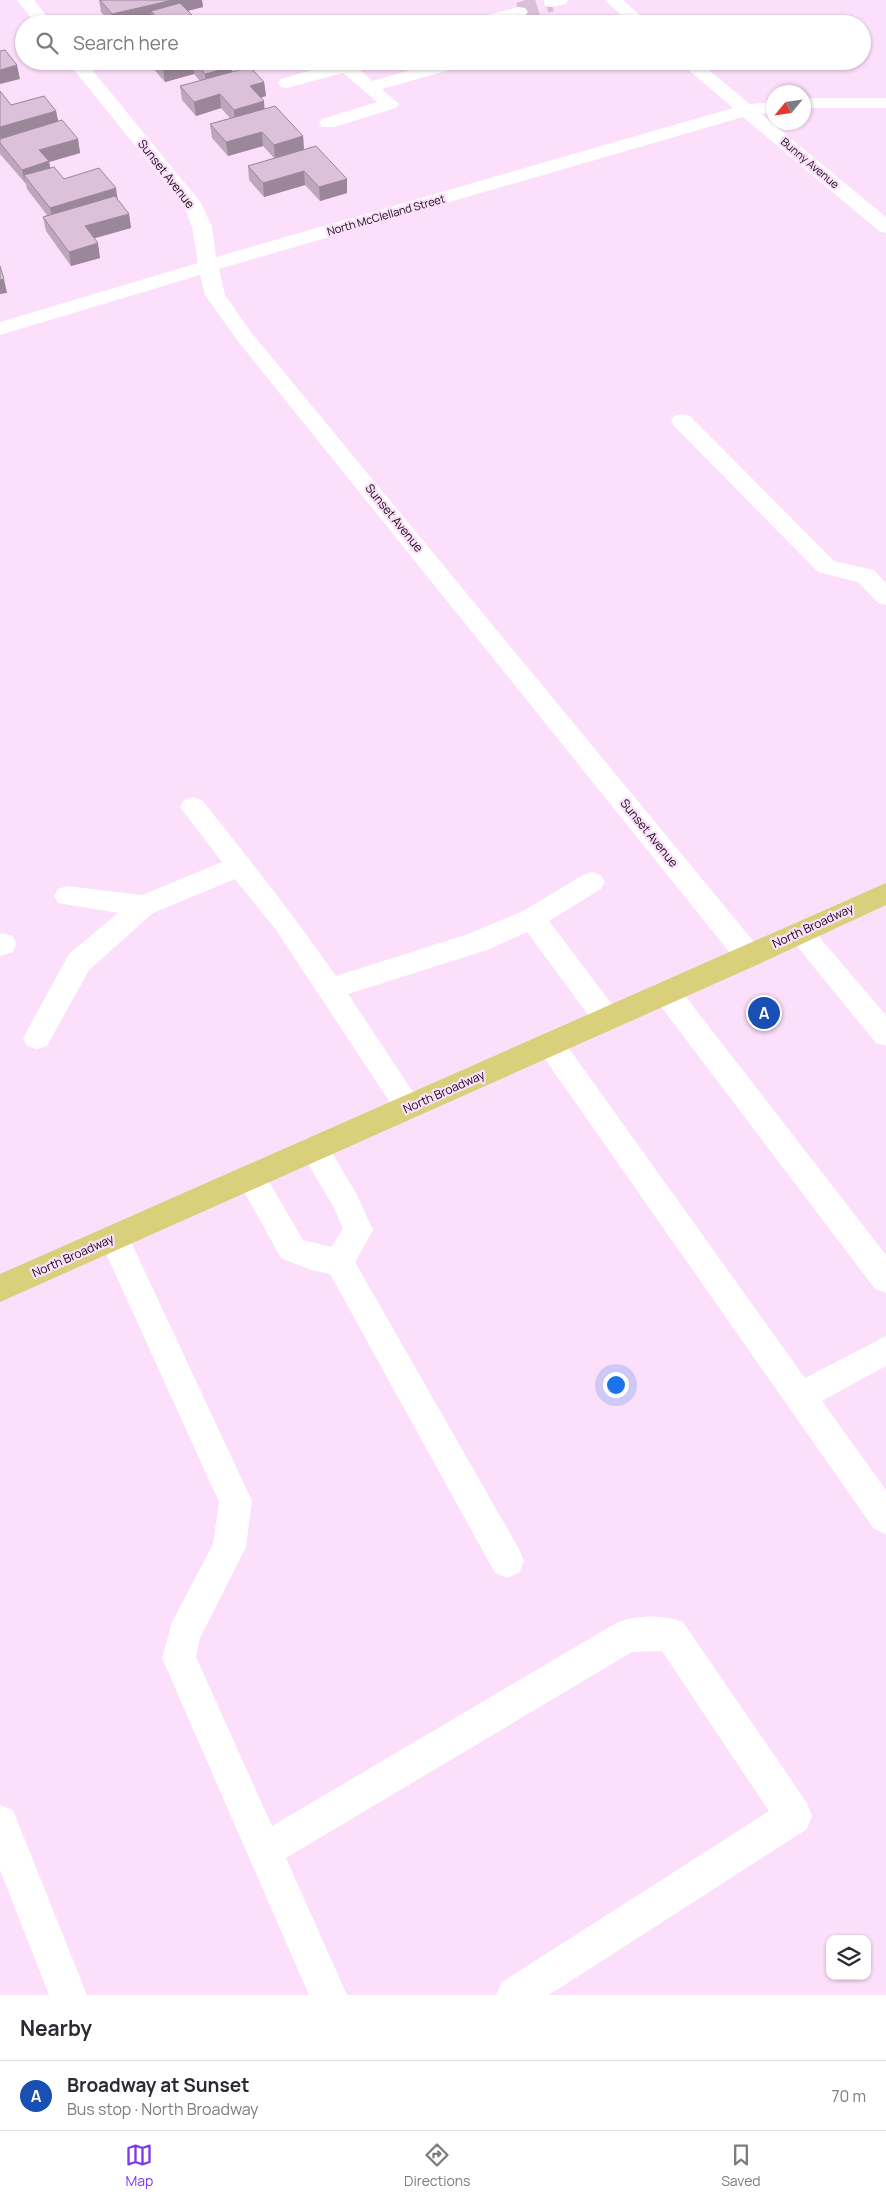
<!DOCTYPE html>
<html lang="en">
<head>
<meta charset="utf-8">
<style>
	:root { --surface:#fff; --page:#f2f2f3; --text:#2b2b33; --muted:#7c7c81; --line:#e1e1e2; --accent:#7c3aed }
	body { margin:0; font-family:Manrope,sans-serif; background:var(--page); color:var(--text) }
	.controls { position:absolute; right:15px; bottom:15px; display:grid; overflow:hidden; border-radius:10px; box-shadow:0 1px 4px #0004 }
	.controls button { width:45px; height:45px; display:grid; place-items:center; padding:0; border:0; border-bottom:1px solid var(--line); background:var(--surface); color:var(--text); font:25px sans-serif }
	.compass { position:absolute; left:766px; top:85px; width:45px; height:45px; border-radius:50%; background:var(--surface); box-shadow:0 1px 4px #0004; rotate:241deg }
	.you { position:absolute; left:615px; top:1384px; width:18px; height:18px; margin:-12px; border:4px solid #fff; border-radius:50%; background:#1a73e8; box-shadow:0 0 0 8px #1a73e833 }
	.badge { display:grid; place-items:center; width:32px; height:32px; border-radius:50%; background:var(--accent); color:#fff; font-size:16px; font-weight:700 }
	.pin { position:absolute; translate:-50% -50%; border:2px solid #fff; box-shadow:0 1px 5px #0006 }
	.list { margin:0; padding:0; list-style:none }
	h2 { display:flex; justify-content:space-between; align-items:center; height:65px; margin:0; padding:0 20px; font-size:21px }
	h2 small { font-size:16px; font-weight:400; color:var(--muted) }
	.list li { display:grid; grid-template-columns:32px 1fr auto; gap:15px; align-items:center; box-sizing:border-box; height:70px; padding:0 20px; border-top:1px solid var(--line) }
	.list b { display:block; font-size:19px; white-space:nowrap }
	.list p { margin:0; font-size:16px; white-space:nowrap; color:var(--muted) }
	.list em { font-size:16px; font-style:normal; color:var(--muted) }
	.icon { flex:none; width:28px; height:28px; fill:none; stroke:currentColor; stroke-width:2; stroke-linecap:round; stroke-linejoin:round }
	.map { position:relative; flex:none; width:886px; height:1995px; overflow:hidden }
	.search { position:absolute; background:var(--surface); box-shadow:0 1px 4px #0004; left:15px; right:15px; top:15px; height:55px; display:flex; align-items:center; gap:12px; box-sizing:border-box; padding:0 18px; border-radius:28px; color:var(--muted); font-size:19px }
	.sheet { height:135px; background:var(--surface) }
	nav { display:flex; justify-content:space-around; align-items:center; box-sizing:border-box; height:70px; border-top:1px solid var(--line); background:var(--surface); font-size:14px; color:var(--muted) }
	nav a { display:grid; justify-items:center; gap:2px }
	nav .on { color:var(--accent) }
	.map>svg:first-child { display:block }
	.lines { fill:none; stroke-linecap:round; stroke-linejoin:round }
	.minor-tunnel { stroke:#d9bfd7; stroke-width:19; stroke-dasharray:19 9; stroke-linecap:butt }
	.minor { fill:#fff; fill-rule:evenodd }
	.major { fill:#dad07b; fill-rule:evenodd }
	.wall { fill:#bea6bc }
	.shaded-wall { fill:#9b8799 }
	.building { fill:#ddc1db; stroke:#9b8799 }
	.labels { text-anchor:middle; stroke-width:4.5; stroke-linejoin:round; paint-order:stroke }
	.far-street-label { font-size:11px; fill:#130a13; stroke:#fcdffa }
	.street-label { font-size:12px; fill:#130a13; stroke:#fcdffa }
</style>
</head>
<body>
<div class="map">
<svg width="886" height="1995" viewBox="0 0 886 1995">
	<rect width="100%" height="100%" fill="#fcdffa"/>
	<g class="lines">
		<path class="minor-tunnel" d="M519 12 551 2"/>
		<g class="minor">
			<path d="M17 0H34L53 24H36Z"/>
			<path d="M544 0H568L566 4 551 7 545 6Z"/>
			<path d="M605 0H623L650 24H597L605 19 623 17Z"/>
			<path d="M519 7 525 8 528 12 525 16 495 24H466L468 20Z"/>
			<path d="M339 15 345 16 351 24H317L319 20Z"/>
			<path d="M67 61H85L201 203 212 227 216 257 733 108 678 61H698L750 104 774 102V112L761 114 886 217V233L879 231 743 117 219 269 225 295 251 332 759 948 763 956 759 964 749 967 739 964 237 340 205 295 200 275 0 335V322L198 263 192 227 185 208Z"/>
			<path d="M343 61H364L357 67 372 81 442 61H471L468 65 382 89 399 104 396 108 334 127H322L319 123 322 119 377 102 343 73 287 88 281 87 278 83 281 79Z"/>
			<rect x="804" y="98" width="82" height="10"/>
			<path d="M682 414 690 416 834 561 874 570 886 583V605L878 603 858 582 818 572 674 426 671 421 674 416Z"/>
			<path d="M193 797 202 800C248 858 294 915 336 976L468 934 523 911 583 875 592 872 601 875 605 882 601 889 549 921 617 1011 621 1019 617 1027 607 1030 597 1027 527 932 487 950 348 994 423 1107 419 1116 409 1119 399 1116 276 930 235 879 153 913 89 970 47 1046 37 1049 27 1046 23 1038 69 954 118 913 58 903 54 896 58 889 67 886 142 895 222 862 180 807 184 800Z"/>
			<path d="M800 921 809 925 886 1015V1046L876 1043 791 939 787 932 791 925Z"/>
			<path d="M3 933 13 936 16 944 13 952 0 956V934Z"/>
			<path d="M666 981 676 984 886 1255V1293L875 1289 656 1000 652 992 656 984Z"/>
			<path d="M550 1032 560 1036 805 1378 886 1336V1366L822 1401 886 1490V1534L874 1529 540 1052 536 1044 540 1036Z"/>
			<path d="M314 1136 324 1139 356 1193 373 1230 355 1262 519 1549 524 1561 519 1573 507 1578 495 1573 330 1274 311 1270 281 1258 236 1177 241 1168 251 1164 261 1168 303 1240 331 1247 343 1229 334 1208 299 1148 304 1139Z"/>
			<path d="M114 1225 125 1229 252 1501 246 1547 200 1638 196 1657 272 1826 616 1623C636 1615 663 1614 683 1622L807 1803 812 1816 807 1829 549 1995H496L502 1982 769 1811 662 1651 632 1652 286 1858 347 1995H309L162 1658 172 1622 213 1544 219 1502 99 1238 103 1229Z"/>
			<path d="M0 1805 13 1810 87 1995H49L0 1870Z"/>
		</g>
		<path class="major" d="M886 883V905L759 964 0 1302V1274Z"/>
	</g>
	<g class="wall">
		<path d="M99 0H202L203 7 188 11 201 24H152V19L131 24H111L101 12Z"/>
		<path d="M151 61H230L232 72 264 82 266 96 261 98 264 101V109L303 136 304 149 347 179V193L320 201 305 185 264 197 249 180 248 166 274 158 263 146 228 156 212 138 210 124 230 118 221 108 196 116 182 100 180 86 200 81 194 74 165 82 151 66Z"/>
		<path d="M0 91 11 105 56 111 58 122 78 139 80 153 49 162 50 168 64 179 117 199 129 214 131 228 95 238 100 258 71 266 46 231 43 217 47 215 27 189 26 184 0 154Z"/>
	</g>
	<g class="shaded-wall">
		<path d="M173 0H202L203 7 157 18 151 11 152 19 131 24H114L112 14Z"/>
		<path d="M190 61H193L194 74 165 82 163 68Z"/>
		<path d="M17 65 20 79 0 84V70Z"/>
		<path d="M232 67 233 80 206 88 205 74Z"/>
		<path d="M264 82 266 96 251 100 250 86Z"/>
		<path d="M220 94 221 108 196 116 194 102Z"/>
		<path d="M264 101 265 115 235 124 234 110Z"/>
		<path d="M56 111 59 125 0 142V127Z"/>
		<path d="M262 132 263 146 228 156 226 142Z"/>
		<path d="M303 136 304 150 275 159 274 145Z"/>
		<path d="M78 139 80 153 49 162 52 175H24L25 184 22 170 39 150Z"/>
		<path d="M304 171 305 185 264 197 263 183Z"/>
		<path d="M347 179V193L320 201 319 187Z"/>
		<path d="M116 188 118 202 53 222 50 208Z"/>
		<path d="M129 214 131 228 88 240 85 226Z"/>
		<path d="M98 243 100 258 71 266 69 252Z"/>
		<path d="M4 279 7 293 0 294V280Z"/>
	</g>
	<g class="building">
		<path d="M100 0H173L112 14Z"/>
		<path d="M180 3 201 24H153L161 22 151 11Z"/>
		<path d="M5 50 17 65 0 70V51Z"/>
		<path d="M157 61H190L163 68Z"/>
		<path d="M194 61H227L232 67 205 74Z"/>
		<path d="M250 67 264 82 250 86 264 101 234 110 220 94 194 102 180 86Z"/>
		<path d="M0 91 11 105 44 96 56 111 0 127Z"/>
		<path d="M275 106 303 136 274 145 262 132 226 142 210 124Z"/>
		<path d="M62 120 78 139 39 150 49 161 22 170 0 143V139Z"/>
		<path d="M316 146 347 179 319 187 304 171 263 183 248 166Z"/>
		<path d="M54 167 64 179 99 168 116 188 50 208 24 175Z"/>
		<path d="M115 196 129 214 85 226 98 243 69 252 43 217Z"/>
		<path d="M0 266 4 279 0 280Z"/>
	</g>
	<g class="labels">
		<g class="far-street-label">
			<text transform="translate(810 163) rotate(40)" y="4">Bunny Avenue</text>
			<text transform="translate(386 215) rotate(-16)" y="4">North McClelland Street</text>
		</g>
		<g class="street-label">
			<text transform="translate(166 174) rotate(52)" y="4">Sunset Avenue</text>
			<text transform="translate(394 518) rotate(51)" y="4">Sunset Avenue</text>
			<text transform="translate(649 833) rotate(51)" y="4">Sunset Avenue</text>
			<text transform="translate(813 926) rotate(-25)" y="4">North Broadway</text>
			<text transform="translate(444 1092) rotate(-24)" y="4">North Broadway</text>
			<text transform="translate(73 1256) rotate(-24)" y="4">North Broadway</text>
		</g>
	</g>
</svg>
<div class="controls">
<button><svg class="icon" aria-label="layers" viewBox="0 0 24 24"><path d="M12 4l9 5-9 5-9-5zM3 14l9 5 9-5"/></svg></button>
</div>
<svg class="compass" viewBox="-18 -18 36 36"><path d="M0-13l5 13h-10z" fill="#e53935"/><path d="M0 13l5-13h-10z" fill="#7c7c81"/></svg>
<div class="you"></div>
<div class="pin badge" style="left:764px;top:1013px;background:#1a4fb4">A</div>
<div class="search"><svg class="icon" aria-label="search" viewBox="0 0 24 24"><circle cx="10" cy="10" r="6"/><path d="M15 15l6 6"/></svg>Search here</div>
</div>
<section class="sheet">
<h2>Nearby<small></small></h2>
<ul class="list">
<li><span class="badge" style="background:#1a4fb4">A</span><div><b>Broadway at Sunset</b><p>Bus stop · North Broadway</p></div><em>70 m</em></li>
</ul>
</section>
<nav>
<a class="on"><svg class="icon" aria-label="map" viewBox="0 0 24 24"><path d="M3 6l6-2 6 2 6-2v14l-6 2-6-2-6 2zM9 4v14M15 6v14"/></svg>Map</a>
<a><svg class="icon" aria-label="directions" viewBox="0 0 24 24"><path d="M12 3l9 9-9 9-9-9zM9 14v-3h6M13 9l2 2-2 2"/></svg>Directions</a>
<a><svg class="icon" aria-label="saved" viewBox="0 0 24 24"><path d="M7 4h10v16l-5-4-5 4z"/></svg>Saved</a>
</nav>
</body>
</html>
